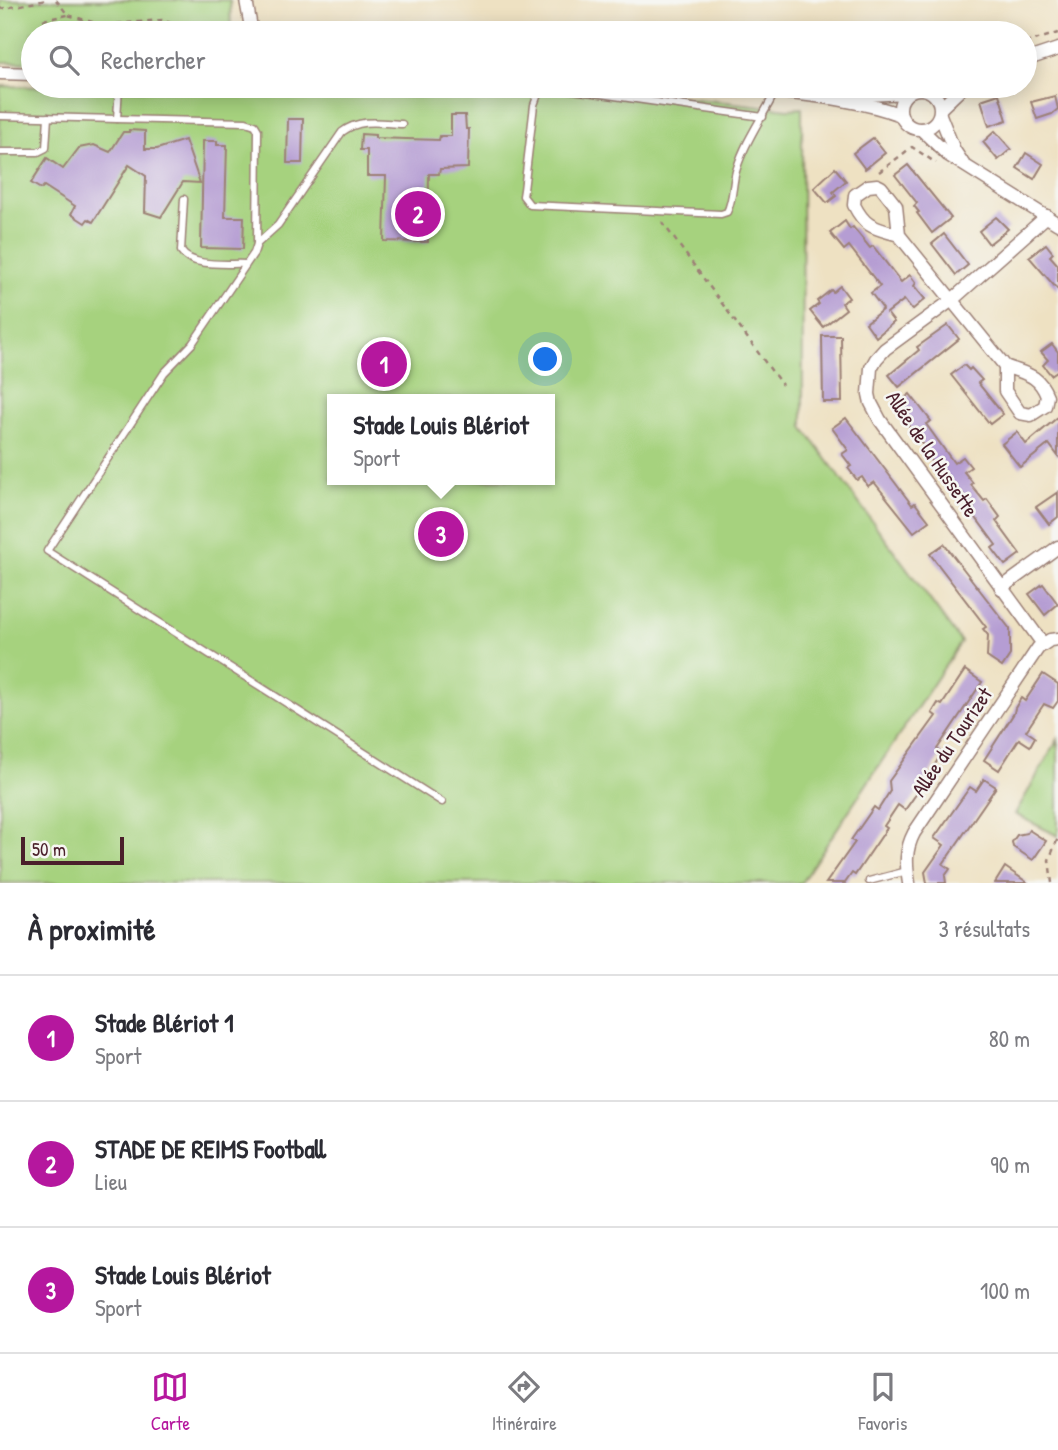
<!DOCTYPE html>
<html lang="fr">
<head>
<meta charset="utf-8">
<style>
	:root { --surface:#fff; --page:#f7f7f7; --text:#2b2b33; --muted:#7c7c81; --line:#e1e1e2; --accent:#b5179e }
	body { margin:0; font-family:"Patrick Hand",sans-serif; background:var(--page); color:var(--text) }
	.scale { position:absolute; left:21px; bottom:18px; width:103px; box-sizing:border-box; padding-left:7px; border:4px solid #4a1f2b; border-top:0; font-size:19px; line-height:24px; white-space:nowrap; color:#4a1f2b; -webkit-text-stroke:5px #f6f6f2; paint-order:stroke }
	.you { position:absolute; left:546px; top:360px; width:24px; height:24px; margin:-18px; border:5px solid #fff; border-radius:50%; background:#1a73e8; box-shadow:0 0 0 10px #1a73e833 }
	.badge { display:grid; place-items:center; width:46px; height:46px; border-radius:50%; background:var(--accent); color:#fff; font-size:23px; font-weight:700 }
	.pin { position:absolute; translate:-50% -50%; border:4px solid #fff; box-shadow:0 2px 7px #0006 }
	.popup { position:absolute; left:327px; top:394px; width:228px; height:91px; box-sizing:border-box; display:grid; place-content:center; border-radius:0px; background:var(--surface); filter:drop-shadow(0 2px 5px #0005); font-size:23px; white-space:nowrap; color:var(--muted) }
	.popup b { font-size:26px; color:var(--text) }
	.popup::after { content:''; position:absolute; left:50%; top:100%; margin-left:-14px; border:14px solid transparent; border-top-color:var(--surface) }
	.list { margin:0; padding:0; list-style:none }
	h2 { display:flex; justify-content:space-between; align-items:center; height:91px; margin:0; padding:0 28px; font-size:30px }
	h2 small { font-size:23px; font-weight:400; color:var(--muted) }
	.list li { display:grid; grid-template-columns:46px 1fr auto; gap:21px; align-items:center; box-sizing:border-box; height:126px; padding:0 28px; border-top:2px solid var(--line) }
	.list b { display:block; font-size:26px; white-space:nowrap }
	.list p { margin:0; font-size:23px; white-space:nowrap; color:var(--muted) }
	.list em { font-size:23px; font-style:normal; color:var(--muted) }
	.icon { flex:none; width:38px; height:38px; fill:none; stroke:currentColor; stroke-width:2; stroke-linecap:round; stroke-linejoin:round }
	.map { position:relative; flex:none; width:1058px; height:883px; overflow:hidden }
	.search { position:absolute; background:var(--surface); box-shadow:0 4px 18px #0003; left:21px; right:21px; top:21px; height:77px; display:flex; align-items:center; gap:18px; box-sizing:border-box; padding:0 24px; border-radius:38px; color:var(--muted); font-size:26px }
	.sheet { height:469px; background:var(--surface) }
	nav { display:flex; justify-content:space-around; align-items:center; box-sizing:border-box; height:98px; border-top:2px solid var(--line); background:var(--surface); font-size:19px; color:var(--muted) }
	nav a { display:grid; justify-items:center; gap:4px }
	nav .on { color:var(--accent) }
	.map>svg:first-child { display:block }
	.green { fill:#a6d27e; stroke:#787854; stroke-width:2; fill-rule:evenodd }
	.building { fill:#b59dd3 }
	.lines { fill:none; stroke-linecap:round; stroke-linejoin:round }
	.service-casing { stroke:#9c8076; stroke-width:9 }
	.minor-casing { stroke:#9c8076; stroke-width:15 }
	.path { stroke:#9c8076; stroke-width:2.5; stroke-dasharray:5 5; stroke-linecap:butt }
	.service { stroke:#fff; stroke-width:6 }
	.minor { stroke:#fff; stroke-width:12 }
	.labels { text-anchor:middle; stroke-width:5; stroke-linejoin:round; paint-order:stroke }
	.street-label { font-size:21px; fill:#4a1f2b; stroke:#f6f6f2 }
</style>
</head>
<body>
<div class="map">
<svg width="1058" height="883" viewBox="0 0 1058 883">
	<rect width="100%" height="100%" fill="#f6f6f2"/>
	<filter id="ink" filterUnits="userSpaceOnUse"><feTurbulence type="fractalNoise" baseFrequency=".0143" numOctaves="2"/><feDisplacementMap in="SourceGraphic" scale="14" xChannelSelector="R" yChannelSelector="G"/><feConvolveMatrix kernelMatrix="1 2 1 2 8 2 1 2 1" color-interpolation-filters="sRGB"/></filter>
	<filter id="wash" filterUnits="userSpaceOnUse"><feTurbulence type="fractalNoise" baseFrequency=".00686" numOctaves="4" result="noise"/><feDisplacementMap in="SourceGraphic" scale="28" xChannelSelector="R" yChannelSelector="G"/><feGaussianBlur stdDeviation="1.57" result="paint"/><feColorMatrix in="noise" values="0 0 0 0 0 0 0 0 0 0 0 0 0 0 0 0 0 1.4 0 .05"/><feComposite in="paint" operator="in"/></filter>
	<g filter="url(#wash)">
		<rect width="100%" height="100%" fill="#eee1c2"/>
		<g class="green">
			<path d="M0 0H230L231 33H33V63L0 62Z"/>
			<path d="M0 86 465 97 466 87 471 86H578L789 109 802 108 803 427 961 642 801 883H0ZM332 399H550V480H332Z"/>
			<path d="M1058 739V836L1015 814Z"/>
		</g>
		<g id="blocks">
			<g class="building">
				<path d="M999 94 1007 120 989 126 981 100Z"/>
				<path d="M1055 96 1058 109 1052 114 1037 119 1031 102Z"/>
				<path d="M451 115H465L466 129H469L468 168 440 169 439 174H429L428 242 384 241 386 176H367V150H360L361 134 375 135V138L439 140 440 136H451Z"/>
				<path d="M288 119H303L302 163H287Z"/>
				<path d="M129 130 145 131V149H157L185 140 200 183 183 182 161 217 145 212 146 176 129 165 93 222 88 219 85 223 71 214 75 206 44 186 41 189 31 183 47 158 63 169 79 148 94 145 110 152 123 132H129Z"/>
				<path d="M995 131 1011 149 998 160 983 142Z"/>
				<path d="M873 138 885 153 865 169 853 153Z"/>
				<path d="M203 141H217V145H227L225 217H244L243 249 201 248Z"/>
				<path d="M1026 153 1043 164 1034 179 1017 168Z"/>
				<path d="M908 165 951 218 932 233 917 213 919 212 914 206 917 203 895 175Z"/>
				<path d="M835 168 846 181 833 192 836 196 827 203 814 188Z"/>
				<path d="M996 217 1008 229 989 244 979 231Z"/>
				<path d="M845 221 850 229 853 227 870 248 873 246 901 282 910 275 916 283 914 286 925 299 912 310 904 300 887 313 894 322 876 337 866 323 883 309 871 293 880 286 849 246 844 250 830 233Z"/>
				<path d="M944 234 968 265 956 275 932 244Z"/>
				<path d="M1046 244 1053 253 1050 256 1058 265V290L1029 257Z"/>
				<path d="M840 286 849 298 842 303 846 309 823 327 810 311 819 304 817 301 831 290 833 292Z"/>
				<path d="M948 325 959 339 899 387 889 375 919 350 917 347Z"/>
				<path d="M822 336H841L842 402H823Z"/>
				<path d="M1052 344 1058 352V373L1057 371 1051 375 1043 365 1048 360 1041 352Z"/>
				<path d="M964 365 969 370 971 368 982 380 978 383 1003 414 990 424 951 375Z"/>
				<path d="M910 394 931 421 926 424 954 463 963 457 971 467 964 472 973 483 971 485 984 501 987 499 1000 517 996 521 1020 554 1005 565 992 548 996 545 971 511 974 508 961 492 959 494 937 464 934 465 923 450 925 448 899 413 896 405Z"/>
				<path d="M1058 417V456L1049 444 1020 467 1002 444 1017 432 1026 444Z"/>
				<path d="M846 418 912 505 915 503 929 521 914 532 874 482 868 486 862 477 857 480 848 468 851 466 842 454 848 450 832 428Z"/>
				<path d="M1058 492V517L1049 524 1036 507Z"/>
				<path d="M944 544 1010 629V655L1002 667 987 657 988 635 983 629 986 627 930 554Z"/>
				<path d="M1043 584 1058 604 1045 615 1029 594Z"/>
				<path d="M965 670 982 682 937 749 942 753 921 787 905 810 898 805 884 826 887 828 855 875 852 873 845 883H826L855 842 851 840 874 807 878 810 890 791 889 781 936 716 932 713 938 703 942 705Z"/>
				<path d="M1043 674 1058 684V701L1053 708 1044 704 1026 731 1035 737 1030 746 1019 739 999 770 984 760 1014 713 1015 708 1021 698 1025 701Z"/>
				<path d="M984 779 996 787 943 864 950 869 945 876 946 883H927L925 872 944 845 934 838 970 787 976 791Z"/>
				<path d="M1029 830 1046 841 1033 860 1013 847 1012 842 1017 835 1027 833Z"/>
				<path d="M1005 867 1028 883H995Z"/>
			</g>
		</g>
	</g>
	<g filter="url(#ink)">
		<use href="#blocks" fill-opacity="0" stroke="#9c8076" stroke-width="2"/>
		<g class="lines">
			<g class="service-casing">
				<g id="service">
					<path d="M541 86 534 105 524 190 523 196 530 205 721 214 727 212C734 198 732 182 737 168 745 141 763 117 775 92"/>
					<path d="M544 86 763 117"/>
					<path d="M0 116 117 119 119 86"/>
					<path d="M117 119 246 122 255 125 258 130 257 244 254 253 192 344 164 373 47 551 442 802"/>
					<path d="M0 152H38L46 148 48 117"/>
					<path d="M184 199 181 251C192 268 228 263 246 264"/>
					<path d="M257 244 278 225 342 132C361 118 380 123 402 124"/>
					<path d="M869 881 907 871"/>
				</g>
			</g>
			<g class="minor-casing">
				<g id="minor">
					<path d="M246 0 252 33"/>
					<path d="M1025 60 1058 49"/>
					<path d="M0 73 33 74"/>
					<path d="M733 86C789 95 847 95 901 115"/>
					<circle cx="920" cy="109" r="20"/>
					<path d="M848 96 907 93"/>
					<path d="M941 108 964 86"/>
					<path d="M940 115 954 150 962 162"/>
					<path d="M921 129 948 155 1058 224"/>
					<path d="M899 235C876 228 866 229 854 205L855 195 868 186 877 185 881 187 896 206 899 235 1005 366C1024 374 1038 373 1047 396L1045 406 1031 415 1020 413 1005 391V366"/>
					<path d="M1001 588 1058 547"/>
					<path d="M1043 644 880 420 871 403 869 394 871 368 876 359 885 349 952 300 1047 216"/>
					<path d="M909 883C906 864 905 850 914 833L1038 648 1050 640 1058 639"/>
				</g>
			</g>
			<g class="path">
				<path d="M56 0 68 15 103 25 162 20 199 33"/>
				<path d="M0 9 47 0"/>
				<path d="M43 20 68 15"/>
				<path d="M1025 43 1058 33"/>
				<path d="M879 172 912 147 936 163"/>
				<path d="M662 222 782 385"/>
				<path d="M1052 883 1049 860 1058 838"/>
			</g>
			<use href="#service" class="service"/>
			<use href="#minor" class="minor"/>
		</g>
	</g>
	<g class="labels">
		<g class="street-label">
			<text transform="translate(932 454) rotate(56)" y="7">Allée de la Hussette</text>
			<text transform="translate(952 742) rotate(-56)" y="7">Allée du Tourizet</text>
		</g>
	</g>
</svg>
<div class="scale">50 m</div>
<div class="you"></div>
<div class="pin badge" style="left:384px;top:364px">1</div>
<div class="pin badge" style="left:418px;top:214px">2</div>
<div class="pin badge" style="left:441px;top:534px">3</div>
<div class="popup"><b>Stade Louis Blériot</b>Sport</div>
<div class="search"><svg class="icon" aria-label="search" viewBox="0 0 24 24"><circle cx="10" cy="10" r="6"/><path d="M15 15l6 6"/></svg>Rechercher</div>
</div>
<section class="sheet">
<h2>À proximité<small>3 résultats</small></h2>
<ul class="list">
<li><span class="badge">1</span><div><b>Stade Blériot 1</b><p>Sport</p></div><em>80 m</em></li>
<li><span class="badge">2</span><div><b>STADE DE REIMS Football</b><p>Lieu</p></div><em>90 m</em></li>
<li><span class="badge">3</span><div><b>Stade Louis Blériot</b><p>Sport</p></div><em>100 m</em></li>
</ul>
</section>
<nav>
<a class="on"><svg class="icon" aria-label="map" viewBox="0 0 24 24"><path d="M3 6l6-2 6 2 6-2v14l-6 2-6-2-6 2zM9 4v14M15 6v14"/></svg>Carte</a>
<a><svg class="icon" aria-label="directions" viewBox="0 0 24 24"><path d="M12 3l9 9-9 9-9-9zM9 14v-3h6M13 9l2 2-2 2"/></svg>Itinéraire</a>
<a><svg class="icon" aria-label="saved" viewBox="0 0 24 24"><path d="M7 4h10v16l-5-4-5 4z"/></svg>Favoris</a>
</nav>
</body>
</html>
